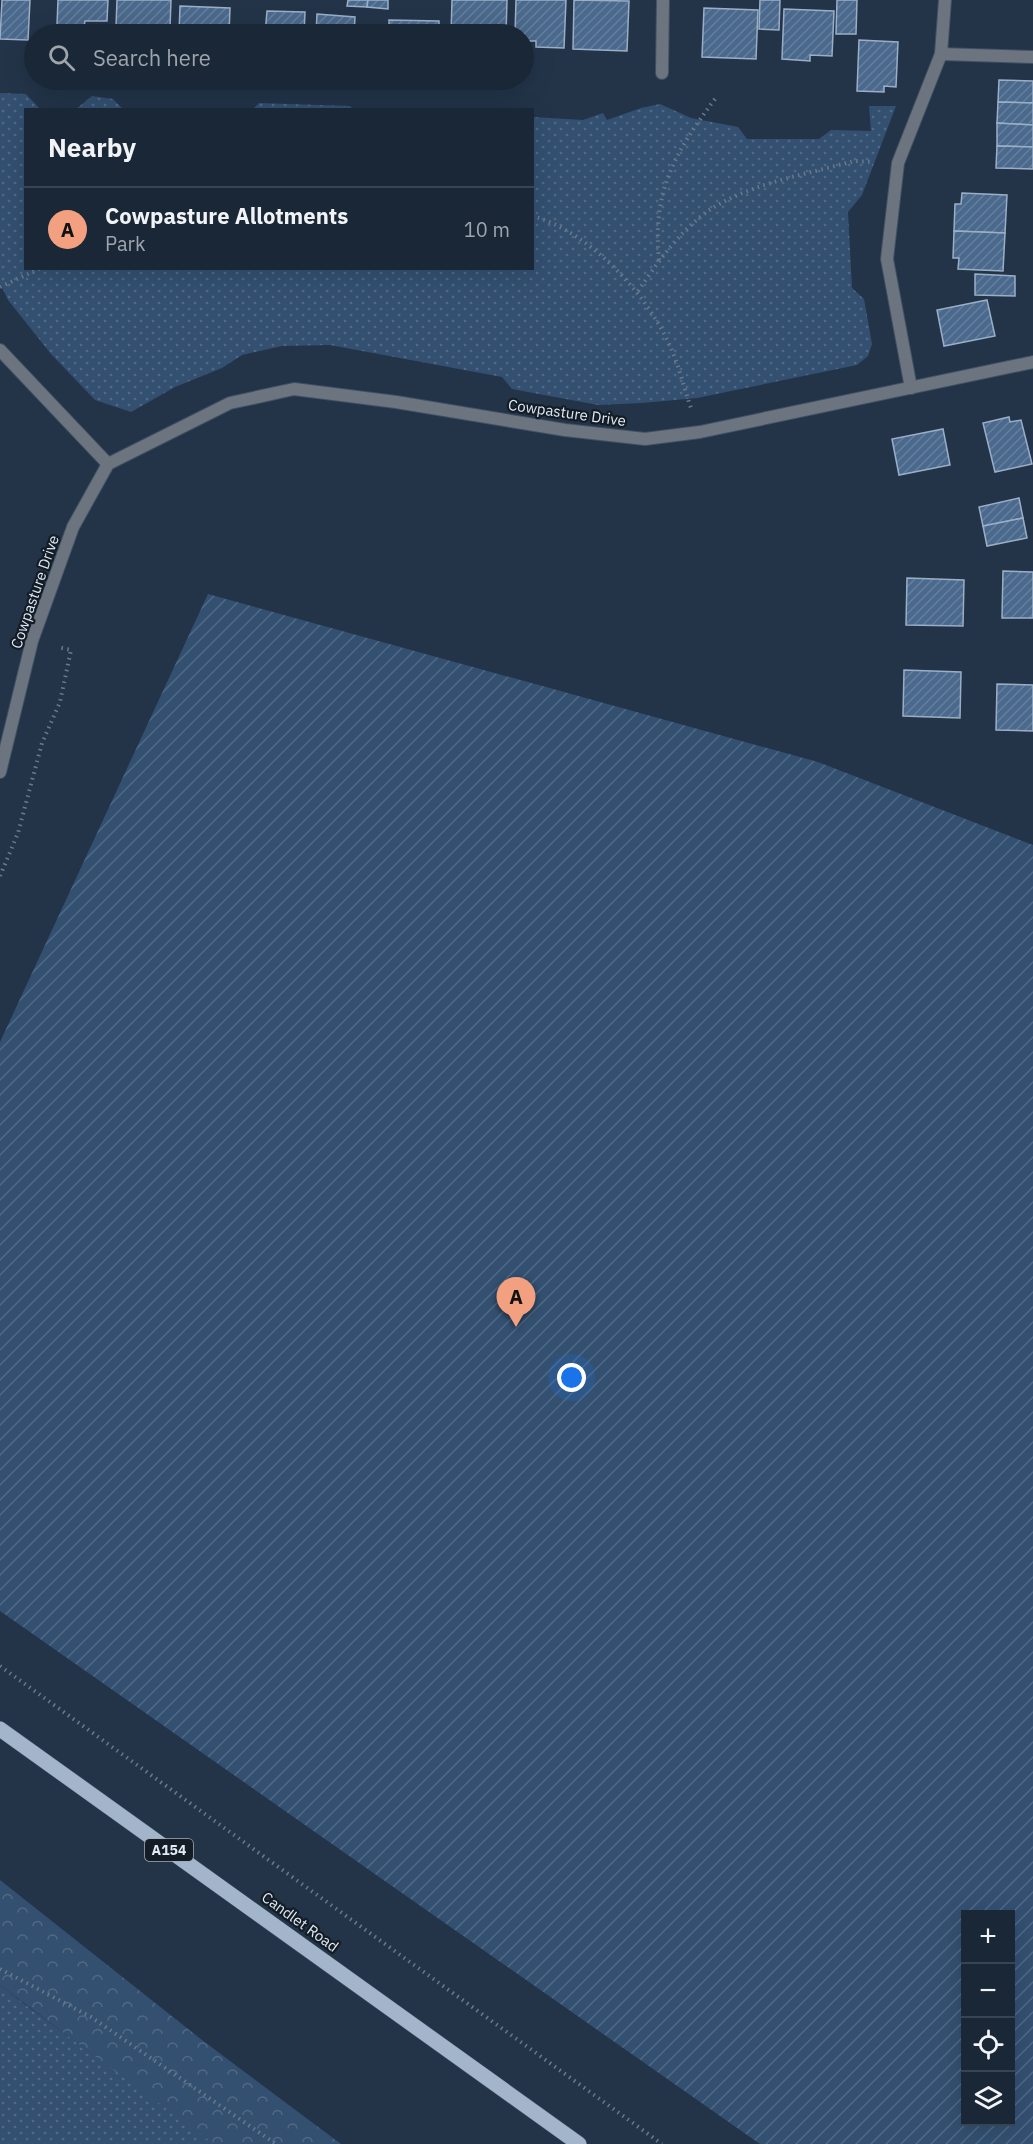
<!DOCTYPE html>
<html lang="en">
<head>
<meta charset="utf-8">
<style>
	:root { --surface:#1a2737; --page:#232f3f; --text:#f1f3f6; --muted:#9fa5ad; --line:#384452; --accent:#f2a07f }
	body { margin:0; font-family:"IBM Plex Sans",sans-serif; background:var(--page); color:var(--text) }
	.controls { position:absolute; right:18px; bottom:18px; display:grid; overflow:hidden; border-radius:0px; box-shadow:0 6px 24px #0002 }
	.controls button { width:54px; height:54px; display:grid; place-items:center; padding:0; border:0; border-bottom:2px solid var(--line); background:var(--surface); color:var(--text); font:30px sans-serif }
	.you { position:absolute; left:572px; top:1378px; width:21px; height:21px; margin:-15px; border:4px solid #fff; border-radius:50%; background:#1a73e8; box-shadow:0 0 0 9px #1a73e833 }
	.badge { display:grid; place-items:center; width:39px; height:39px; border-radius:50%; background:var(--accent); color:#111; font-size:20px; font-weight:700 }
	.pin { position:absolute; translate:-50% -50px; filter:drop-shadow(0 2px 3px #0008) }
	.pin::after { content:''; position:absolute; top:32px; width:21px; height:18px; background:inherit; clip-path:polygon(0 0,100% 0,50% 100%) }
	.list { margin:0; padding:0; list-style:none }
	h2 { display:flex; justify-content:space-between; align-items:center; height:78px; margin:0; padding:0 24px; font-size:26px }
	h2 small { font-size:20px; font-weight:400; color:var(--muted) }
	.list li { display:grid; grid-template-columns:39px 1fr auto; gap:18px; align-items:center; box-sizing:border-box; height:84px; padding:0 24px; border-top:2px solid var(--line) }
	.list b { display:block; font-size:22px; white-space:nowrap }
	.list p { margin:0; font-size:20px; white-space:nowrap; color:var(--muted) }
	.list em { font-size:20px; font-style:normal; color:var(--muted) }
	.icon { flex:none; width:33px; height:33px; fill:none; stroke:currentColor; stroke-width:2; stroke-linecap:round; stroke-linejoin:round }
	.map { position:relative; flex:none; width:1033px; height:2144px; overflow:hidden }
	.search { position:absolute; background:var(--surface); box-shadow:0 6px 24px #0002; left:24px; top:24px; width:510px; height:66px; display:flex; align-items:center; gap:15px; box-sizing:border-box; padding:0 21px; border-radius:33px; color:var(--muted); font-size:22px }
	.panel { position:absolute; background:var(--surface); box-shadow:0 6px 24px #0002; left:24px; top:108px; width:510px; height:162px; border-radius:0px }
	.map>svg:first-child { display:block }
	.forest { fill:url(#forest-crowns) }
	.park { fill:url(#park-dots) }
	.garden { fill:url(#garden-furrows); fill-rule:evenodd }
	.building { fill:url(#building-hatch); stroke:#9aafc7; stroke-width:1.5 }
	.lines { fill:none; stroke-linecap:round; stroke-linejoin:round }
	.service-casing { stroke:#415165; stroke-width:14 }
	.minor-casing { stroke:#415165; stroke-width:14 }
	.primary-casing { stroke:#415165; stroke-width:16 }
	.path { stroke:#6a798b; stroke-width:4; stroke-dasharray:1.5 4.5; stroke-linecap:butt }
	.service { stroke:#6c747f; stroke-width:12 }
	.minor { stroke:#6c747f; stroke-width:12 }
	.primary { stroke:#a3b5ca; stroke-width:15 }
	.labels { text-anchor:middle; stroke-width:4.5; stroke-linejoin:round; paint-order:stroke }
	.shield { fill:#141c25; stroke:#a2acb8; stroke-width:1.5 }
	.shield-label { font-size:14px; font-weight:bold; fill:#dfeaf7 }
	.street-label { font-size:15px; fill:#dfeaf7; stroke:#141c25 }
</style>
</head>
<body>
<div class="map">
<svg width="1033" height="2144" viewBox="0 0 1033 2144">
	<defs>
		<pattern id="forest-crowns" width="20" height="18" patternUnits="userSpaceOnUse" patternTransform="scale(1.5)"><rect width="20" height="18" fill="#335071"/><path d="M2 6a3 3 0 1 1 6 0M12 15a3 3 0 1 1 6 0" fill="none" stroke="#506986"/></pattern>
		<pattern id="park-dots" width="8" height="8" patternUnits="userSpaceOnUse" patternTransform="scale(1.5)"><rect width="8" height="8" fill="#335071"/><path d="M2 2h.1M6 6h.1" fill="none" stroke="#506986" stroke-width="1.8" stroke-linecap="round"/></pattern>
		<pattern id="garden-furrows" width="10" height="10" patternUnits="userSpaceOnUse" patternTransform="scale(1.5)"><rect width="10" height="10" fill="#335071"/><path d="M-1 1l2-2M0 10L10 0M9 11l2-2" fill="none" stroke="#506986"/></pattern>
		<pattern id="building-hatch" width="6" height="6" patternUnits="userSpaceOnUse" patternTransform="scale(1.5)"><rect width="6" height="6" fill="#4b698c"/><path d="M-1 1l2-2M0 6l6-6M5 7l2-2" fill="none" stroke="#647f9d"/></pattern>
	</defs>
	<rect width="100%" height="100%" fill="#233449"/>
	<path class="forest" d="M0 1880 202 2040 341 2144H211L0 1985Z"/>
	<g class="park">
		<path d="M0 93 26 94 40 109H76L92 96 113 99 123 109 26 110V268H532L533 117 583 120 603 113 607 120 641 108 660 104 691 118 738 127 747 139H819L831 130 871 131 869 106H896L862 195 848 212 852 288 864 299 872 344 868 356 857 365 697 398 642 403 598 405 512 389 502 377 330 345 282 346 242 355 222 368 175 387 131 412 95 400 51 354 8 300 0 283Z"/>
		<path d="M259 103 350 106 353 109H253Z"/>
		<path d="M0 1985 27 2006 214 2144H0Z"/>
	</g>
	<path class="garden" d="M208 594 818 762 1033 845V2144H760L0 1611V1042ZM966 1914H1010V2122H966Z"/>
	<g class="building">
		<path d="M2 0H30L28 40 0 39Z"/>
		<path d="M58 0H108L107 21H85L84 26 57 25Z"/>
		<path d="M117 0H171L170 28 116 26Z"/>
		<path d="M348 0H368L367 7 347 6Z"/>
		<path d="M368 0H388V9L367 7Z"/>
		<path d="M452 0H507L506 34H451Z"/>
		<path d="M516 0H566L564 48 536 47V41H524V34H515Z"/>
		<path d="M574 0 629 1 627 51 573 49Z"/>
		<path d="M760 0H780L779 30 759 29Z"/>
		<path d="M837 0H857L856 34H836Z"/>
		<path d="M180 6 230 8 229 34H179Z"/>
		<path d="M704 8 758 10 756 59 702 57Z"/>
		<path d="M784 9 834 11 832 56 810 55V61L782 59Z"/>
		<path d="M267 11 305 12 304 34H265Z"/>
		<path d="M317 14 355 17 354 34H316Z"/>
		<path d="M389 20 439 21V34H389Z"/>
		<path d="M859 40 898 42 896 87 884 86V92L857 91Z"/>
		<path d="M999 80 1033 81V103L998 102Z"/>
		<path d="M998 102 1033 103V125L997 123Z"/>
		<path d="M997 123 1033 125V147L997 146Z"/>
		<path d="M997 146 1033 147V169L996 168Z"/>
		<path d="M962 193 1007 195 1005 233 954 231 955 204H961Z"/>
		<path d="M954 231 1005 233 1003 271 958 269 959 258H953Z"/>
		<path d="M975 274 1015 276V296L975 295Z"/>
		<path d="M987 300 995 336 944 346 937 310Z"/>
		<path d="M1009 417 1010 422 1021 420 1032 464 995 472 983 423Z"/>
		<path d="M943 429 950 465 899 475 892 439Z"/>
		<path d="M1019 498 1023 518 983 526 979 507Z"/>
		<path d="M1023 518 1027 538 987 546 983 526Z"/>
		<path d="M1003 571 1033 572V618H1002Z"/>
		<path d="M907 578 964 580 963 626 906 625Z"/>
		<path d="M904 670 961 672 960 718 903 716Z"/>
		<path d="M997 684 1033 685V731L996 730Z"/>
	</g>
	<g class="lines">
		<g class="service-casing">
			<path id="service" d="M941 54 1033 57"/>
		</g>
		<g class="minor-casing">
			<g id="minor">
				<path d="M662 73 663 0"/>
				<path d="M0 350 108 464"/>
				<path d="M911 388 887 259 898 163 941 54 945 0"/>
				<path d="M0 772 32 641 73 527 108 464 230 403 294 389 396 402 565 430 645 439 700 432 1033 362"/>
			</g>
		</g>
		<g class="primary-casing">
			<path id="primary" d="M0 1729 579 2144"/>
		</g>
		<g class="path">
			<path d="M532 216C589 231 647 294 670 346 679 366 684 388 691 408"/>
			<path d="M659 260C652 192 675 152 715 99"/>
			<path d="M0 287 41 268"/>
			<path d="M638 291C658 262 681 229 711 209 752 183 808 174 854 161L873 162"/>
			<path d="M0 876 18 833 42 743 60 702 71 650 57 647"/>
			<path d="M0 1666 662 2144"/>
			<path d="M0 1969 91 2017 276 2144"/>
		</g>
		<use href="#service" class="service"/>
		<use href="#minor" class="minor"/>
		<use href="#primary" class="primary"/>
	</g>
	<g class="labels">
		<rect class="shield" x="145" y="1839" width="48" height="22" rx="4.5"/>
		<g class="shield-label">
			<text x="169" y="1855">A154</text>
		</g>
		<g class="street-label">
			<text transform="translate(567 413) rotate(8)" y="5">Cowpasture Drive</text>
			<text transform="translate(35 592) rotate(-71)" y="5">Cowpasture Drive</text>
			<text transform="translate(300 1922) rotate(36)" y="5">Candlet Road</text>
		</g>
	</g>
</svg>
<div class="controls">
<button>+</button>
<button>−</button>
<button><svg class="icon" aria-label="locate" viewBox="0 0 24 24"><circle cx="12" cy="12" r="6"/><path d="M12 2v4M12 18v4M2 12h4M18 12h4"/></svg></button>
<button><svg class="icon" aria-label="layers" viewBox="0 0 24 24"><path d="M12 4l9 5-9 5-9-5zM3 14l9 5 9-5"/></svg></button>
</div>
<div class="you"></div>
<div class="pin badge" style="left:516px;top:1327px">A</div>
<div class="search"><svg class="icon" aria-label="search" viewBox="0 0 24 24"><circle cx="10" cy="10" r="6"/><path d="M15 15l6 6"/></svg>Search here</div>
<section class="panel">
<h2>Nearby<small></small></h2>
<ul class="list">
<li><span class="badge">A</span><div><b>Cowpasture Allotments</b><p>Park</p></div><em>10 m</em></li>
</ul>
</section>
</div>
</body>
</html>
